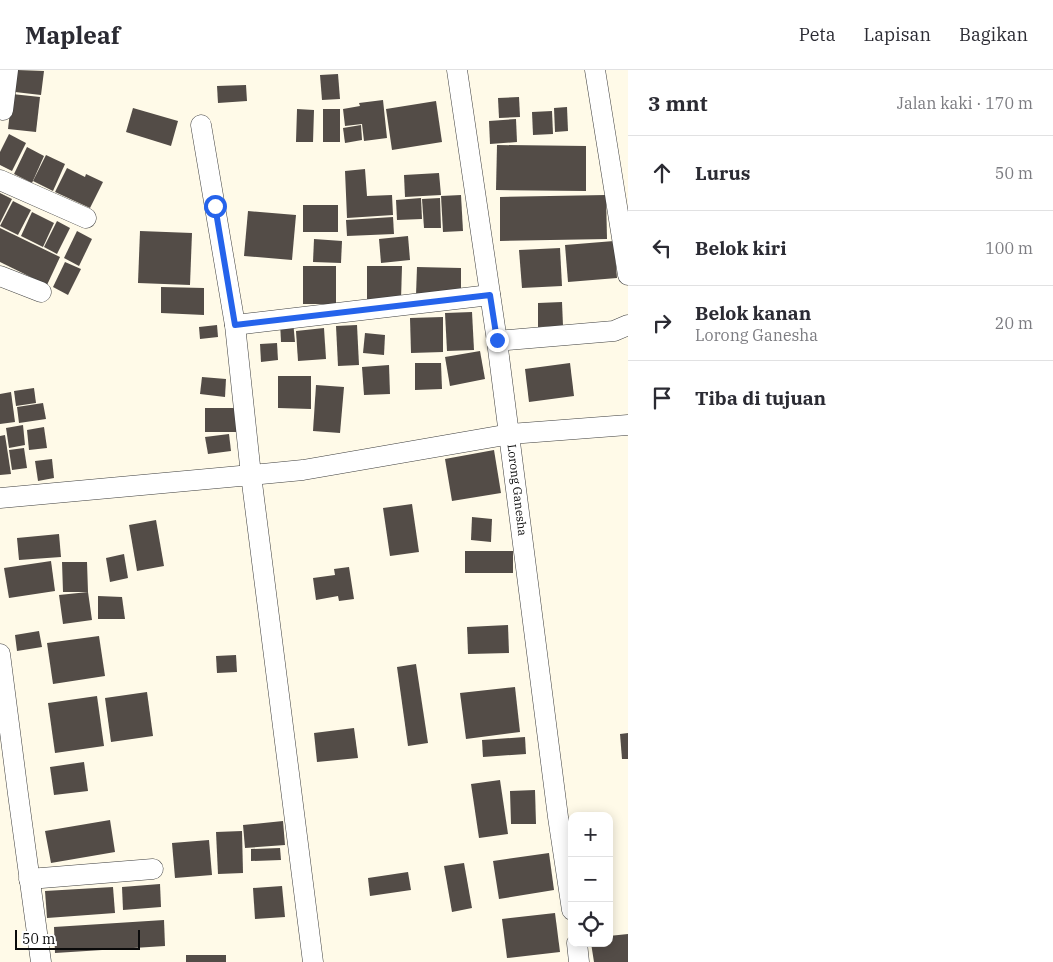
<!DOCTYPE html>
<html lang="id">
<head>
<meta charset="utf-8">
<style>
	:root { --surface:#fff; --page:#f7f7f7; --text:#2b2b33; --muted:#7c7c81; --line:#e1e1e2 }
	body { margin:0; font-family:"IBM Plex Serif",serif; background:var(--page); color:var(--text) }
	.controls { position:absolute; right:15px; bottom:15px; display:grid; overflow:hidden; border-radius:10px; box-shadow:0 2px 12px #0003 }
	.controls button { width:45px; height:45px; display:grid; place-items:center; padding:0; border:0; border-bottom:1px solid var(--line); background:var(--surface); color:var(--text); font:25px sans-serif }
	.scale { position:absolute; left:15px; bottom:12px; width:125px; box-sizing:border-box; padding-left:5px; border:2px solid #0b0b0b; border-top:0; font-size:14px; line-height:18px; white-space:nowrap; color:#0b0b0b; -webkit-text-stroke:4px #fff; paint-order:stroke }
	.stop { position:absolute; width:15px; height:15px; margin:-11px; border:4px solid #2563eb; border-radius:50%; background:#fff }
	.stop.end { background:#2563eb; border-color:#fff; box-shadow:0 1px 5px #0008 }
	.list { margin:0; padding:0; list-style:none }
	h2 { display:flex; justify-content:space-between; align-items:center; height:65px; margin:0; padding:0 20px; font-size:21px }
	h2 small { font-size:16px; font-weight:400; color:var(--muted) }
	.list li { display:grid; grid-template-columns:32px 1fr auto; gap:15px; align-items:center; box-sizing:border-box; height:75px; padding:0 20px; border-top:1px solid var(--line) }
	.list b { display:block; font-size:19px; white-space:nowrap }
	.list p { margin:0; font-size:16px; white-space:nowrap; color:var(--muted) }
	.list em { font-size:16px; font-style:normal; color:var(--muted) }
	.icon { flex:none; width:28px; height:28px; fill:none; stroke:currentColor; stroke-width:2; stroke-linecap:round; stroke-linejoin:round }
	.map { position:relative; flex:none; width:628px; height:892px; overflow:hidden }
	header { display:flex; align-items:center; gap:30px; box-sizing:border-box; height:70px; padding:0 25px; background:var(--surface); border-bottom:1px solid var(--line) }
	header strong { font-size:24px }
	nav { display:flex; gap:28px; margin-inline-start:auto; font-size:18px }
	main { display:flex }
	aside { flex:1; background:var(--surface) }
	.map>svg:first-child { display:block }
	.building { fill:#534c47 }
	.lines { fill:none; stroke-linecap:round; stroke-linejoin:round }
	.minor-casing { stroke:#3e3e3e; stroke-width:21 }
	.minor { stroke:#fff; stroke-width:20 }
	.route { stroke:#2563eb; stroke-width:6 }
	.labels { text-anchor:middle; stroke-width:5; stroke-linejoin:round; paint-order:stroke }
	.street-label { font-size:12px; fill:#0b0b0b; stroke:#fff }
</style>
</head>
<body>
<header>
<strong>Mapleaf</strong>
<nav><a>Peta</a><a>Lapisan</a><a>Bagikan</a></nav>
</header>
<main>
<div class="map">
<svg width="628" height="892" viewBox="0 0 628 892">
	<rect width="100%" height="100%" fill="#fffae8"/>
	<g class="building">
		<path d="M17 0 44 1 41 25 15 22Z"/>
		<path d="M338 4 340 29 322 30 320 5Z"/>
		<path d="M246 15 247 31 218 33 217 16Z"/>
		<path d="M12 24 40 27 36 62 8 59Z"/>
		<path d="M519 27 520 47 499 48 498 28Z"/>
		<path d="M383 30 387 68 364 71 362 54 345 56 343 39 360 36 359 33Z"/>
		<path d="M436 31 442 72 392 80 386 39Z"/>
		<path d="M567 37 568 61 555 62 554 38Z"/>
		<path d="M133 38 178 51 171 76 126 62Z"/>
		<path d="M297 39 314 40 313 72H296Z"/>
		<rect x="323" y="39" width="17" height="33"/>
		<path d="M552 41 553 64 533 65 532 42Z"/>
		<path d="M516 49 517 72 490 74 489 51Z"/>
		<path d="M361 55 362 70 345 73 343 58Z"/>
		<path d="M9 64 26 73 12 101 0 95V82Z"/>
		<path d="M497 75 586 76V121L496 120Z"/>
		<path d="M27 77 44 86 32 113 14 104Z"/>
		<path d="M46 85 65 94 53 121 33 111Z"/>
		<path d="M67 98 85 107 86 104 103 112 90 138 55 122Z"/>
		<path d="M365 99 367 126 392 125 393 145 347 148 345 101Z"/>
		<path d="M439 103 441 125 405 127 404 105Z"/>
		<path d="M0 123 12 129 0 153Z"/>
		<path d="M461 125 463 161 443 162 441 126Z"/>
		<path d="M606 125 607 169 500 171V127Z"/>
		<path d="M421 128 422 149 397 150 396 130Z"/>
		<path d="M440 128 441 158H424L422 129Z"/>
		<path d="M13 131 31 140 18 165 0 156Z"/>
		<rect x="303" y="135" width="35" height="27"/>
		<path d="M248 141 296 145 292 190 244 186Z"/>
		<path d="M32 142 54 153 43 177 21 166Z"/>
		<path d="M393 147 394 164 347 166 346 150Z"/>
		<path d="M57 151 70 158 57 184 44 177Z"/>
		<path d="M0 158 60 187 47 215 0 192Z"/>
		<path d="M77 161 92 169 79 196 64 188Z"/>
		<path d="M140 161 192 163 190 215 138 213Z"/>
		<path d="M408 166 410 190 381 193 379 169Z"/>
		<path d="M314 169 342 171 341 193 313 192Z"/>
		<path d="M614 171 617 208 568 212 565 175Z"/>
		<path d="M560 178 562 216 522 218 519 180Z"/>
		<path d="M65 192 81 199 68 225 53 217Z"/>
		<rect x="303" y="196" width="33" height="38"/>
		<path d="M367 196H402L401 230H367Z"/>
		<path d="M417 197 461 198V225H416Z"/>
		<path d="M161 217 204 218V245L161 243Z"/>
		<path d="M562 232 563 256 538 257V233Z"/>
		<path d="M472 242 474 280 447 281 445 243Z"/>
		<path d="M443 247V282L411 283 410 248Z"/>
		<path d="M293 251 295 272H281L280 252Z"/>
		<path d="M217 255 218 267 200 269 199 257Z"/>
		<path d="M357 255 359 295 338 296 336 256Z"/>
		<path d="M324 258 326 289 298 291 296 261Z"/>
		<path d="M365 263 385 265 384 285 363 283Z"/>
		<path d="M277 273 278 290 261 292 260 274Z"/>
		<path d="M480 281 485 309 450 316 445 287Z"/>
		<path d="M415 293H441L442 319 415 320Z"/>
		<path d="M570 293 574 326 529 332 525 299Z"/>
		<path d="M389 295 390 324 364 325 362 297Z"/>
		<path d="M278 306H311V339L278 338Z"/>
		<path d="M202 307 226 309 225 327 200 324Z"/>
		<path d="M316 315 344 317 340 363 313 361Z"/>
		<path d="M34 318 36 333 16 336 14 321Z"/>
		<path d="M11 322 15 352 0 354V324Z"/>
		<path d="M43 333 46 349 19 353 17 337Z"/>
		<rect x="205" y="338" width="31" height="24"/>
		<path d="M23 355 25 375 9 378 6 358Z"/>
		<path d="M44 357 47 378 29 380 27 360Z"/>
		<path d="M229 364 231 381 208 384 205 367Z"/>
		<path d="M5 365 11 404 0 405V366Z"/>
		<path d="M24 378 27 398 12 400 9 380Z"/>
		<path d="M494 380 501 423 452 431 445 389Z"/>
		<path d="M52 389 54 408 38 411 35 391Z"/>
		<path d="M412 434 419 482 390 486 383 438Z"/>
		<path d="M472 447 492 449 491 472 471 470Z"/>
		<path d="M156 450 164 496 137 501 129 455Z"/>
		<path d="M59 464 61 487 19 490 17 468Z"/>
		<rect x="465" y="481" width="48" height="22"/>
		<path d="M124 484 128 508 110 512 106 488Z"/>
		<path d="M51 491 55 521 9 528 4 498Z"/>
		<path d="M62 492H87L88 522 92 550 63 554 59 525 88 522H63Z"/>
		<path d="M349 497 354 529 339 531 338 526 316 530 313 508 335 505 334 499Z"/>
		<path d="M98 526 122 527 125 549H98Z"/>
		<path d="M508 555 509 583 468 584 467 557Z"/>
		<path d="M39 561 42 577 17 581 15 565Z"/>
		<path d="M99 566 105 606 53 614 47 573Z"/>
		<path d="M236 585 237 602 217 603 216 586Z"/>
		<path d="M416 594 428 673 408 676 397 597Z"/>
		<path d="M515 617 520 662 466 669 460 623Z"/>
		<path d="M147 622 153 666 111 672 105 628Z"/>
		<path d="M97 626 104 676 55 683 48 633Z"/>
		<path d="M354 658 358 688 317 692 314 663Z"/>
		<path d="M628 663V689H622L620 664Z"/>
		<path d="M525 667 526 684 483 687 482 670Z"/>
		<path d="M84 692 88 721 54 725 50 697Z"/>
		<path d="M500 710 508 764 479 768 471 714Z"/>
		<path d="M535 720 536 754H511L510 721Z"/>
		<path d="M110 750 115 782 51 793 45 761Z"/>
		<path d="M283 751 285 775 245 778 243 755Z"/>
		<path d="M242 761 243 803 218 804 216 762Z"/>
		<path d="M209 770 212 805 175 808 172 773Z"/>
		<path d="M280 778 281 790 251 791V779Z"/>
		<path d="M549 783 554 820 499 829 493 791Z"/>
		<path d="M464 793 472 838 452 842 444 796Z"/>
		<path d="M408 802 411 820 370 826 368 808Z"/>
		<path d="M160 814 161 837 123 840 122 817Z"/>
		<path d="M282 816 285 847 255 849 253 818Z"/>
		<path d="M113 817 115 843 47 848 45 821Z"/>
		<path d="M555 843 560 882 507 888 502 849Z"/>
		<path d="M164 850 165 876 55 883 54 857Z"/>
		<path d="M628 864V892H594L591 873H609V866Z"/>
		<rect x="186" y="885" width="40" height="7"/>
	</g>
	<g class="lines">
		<g class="minor-casing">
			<g id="minor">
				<path d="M457 0 497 271 558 747 572 840"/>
				<path d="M595 0 628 205"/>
				<path d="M3 40 8 0"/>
				<path d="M201 55 235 255 251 405 303 400 510 364 628 355"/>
				<path d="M0 110 86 148"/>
				<path d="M0 206 41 222"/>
				<path d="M235 255 490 225"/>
				<path d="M497 271 614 261 628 255"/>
				<path d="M0 428 251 405 313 892"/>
				<path d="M0 584 18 724 41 892"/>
				<path d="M29 809 153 799"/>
				<path d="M577 873 579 892"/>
			</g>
		</g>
		<use href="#minor" class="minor"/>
	</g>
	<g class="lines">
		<path class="route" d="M215 136 235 255 490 225 497 270"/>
	</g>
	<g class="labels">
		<g class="street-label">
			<text transform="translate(517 420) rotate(83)" y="4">Lorong Ganesha</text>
		</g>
	</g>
</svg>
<div class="controls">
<button>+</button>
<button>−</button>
<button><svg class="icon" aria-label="locate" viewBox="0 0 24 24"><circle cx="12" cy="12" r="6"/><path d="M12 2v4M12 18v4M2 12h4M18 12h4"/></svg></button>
</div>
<div class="scale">50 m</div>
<div class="stop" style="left:215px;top:136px"></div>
<div class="stop end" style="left:497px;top:270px"></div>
</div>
<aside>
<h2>3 mnt<small>Jalan kaki · 170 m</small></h2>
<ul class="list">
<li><svg class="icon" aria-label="ahead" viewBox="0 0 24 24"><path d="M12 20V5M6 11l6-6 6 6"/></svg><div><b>Lurus</b></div><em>50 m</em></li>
<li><svg class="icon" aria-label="left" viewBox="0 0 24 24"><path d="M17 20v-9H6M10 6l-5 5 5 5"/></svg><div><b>Belok kiri</b></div><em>100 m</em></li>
<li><svg class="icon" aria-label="right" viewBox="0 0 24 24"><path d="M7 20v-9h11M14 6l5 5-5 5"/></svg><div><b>Belok kanan</b><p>Lorong Ganesha</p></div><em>20 m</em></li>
<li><svg class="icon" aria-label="arrive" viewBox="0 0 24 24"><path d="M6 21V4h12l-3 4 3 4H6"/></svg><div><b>Tiba di tujuan</b></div></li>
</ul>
</aside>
</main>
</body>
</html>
